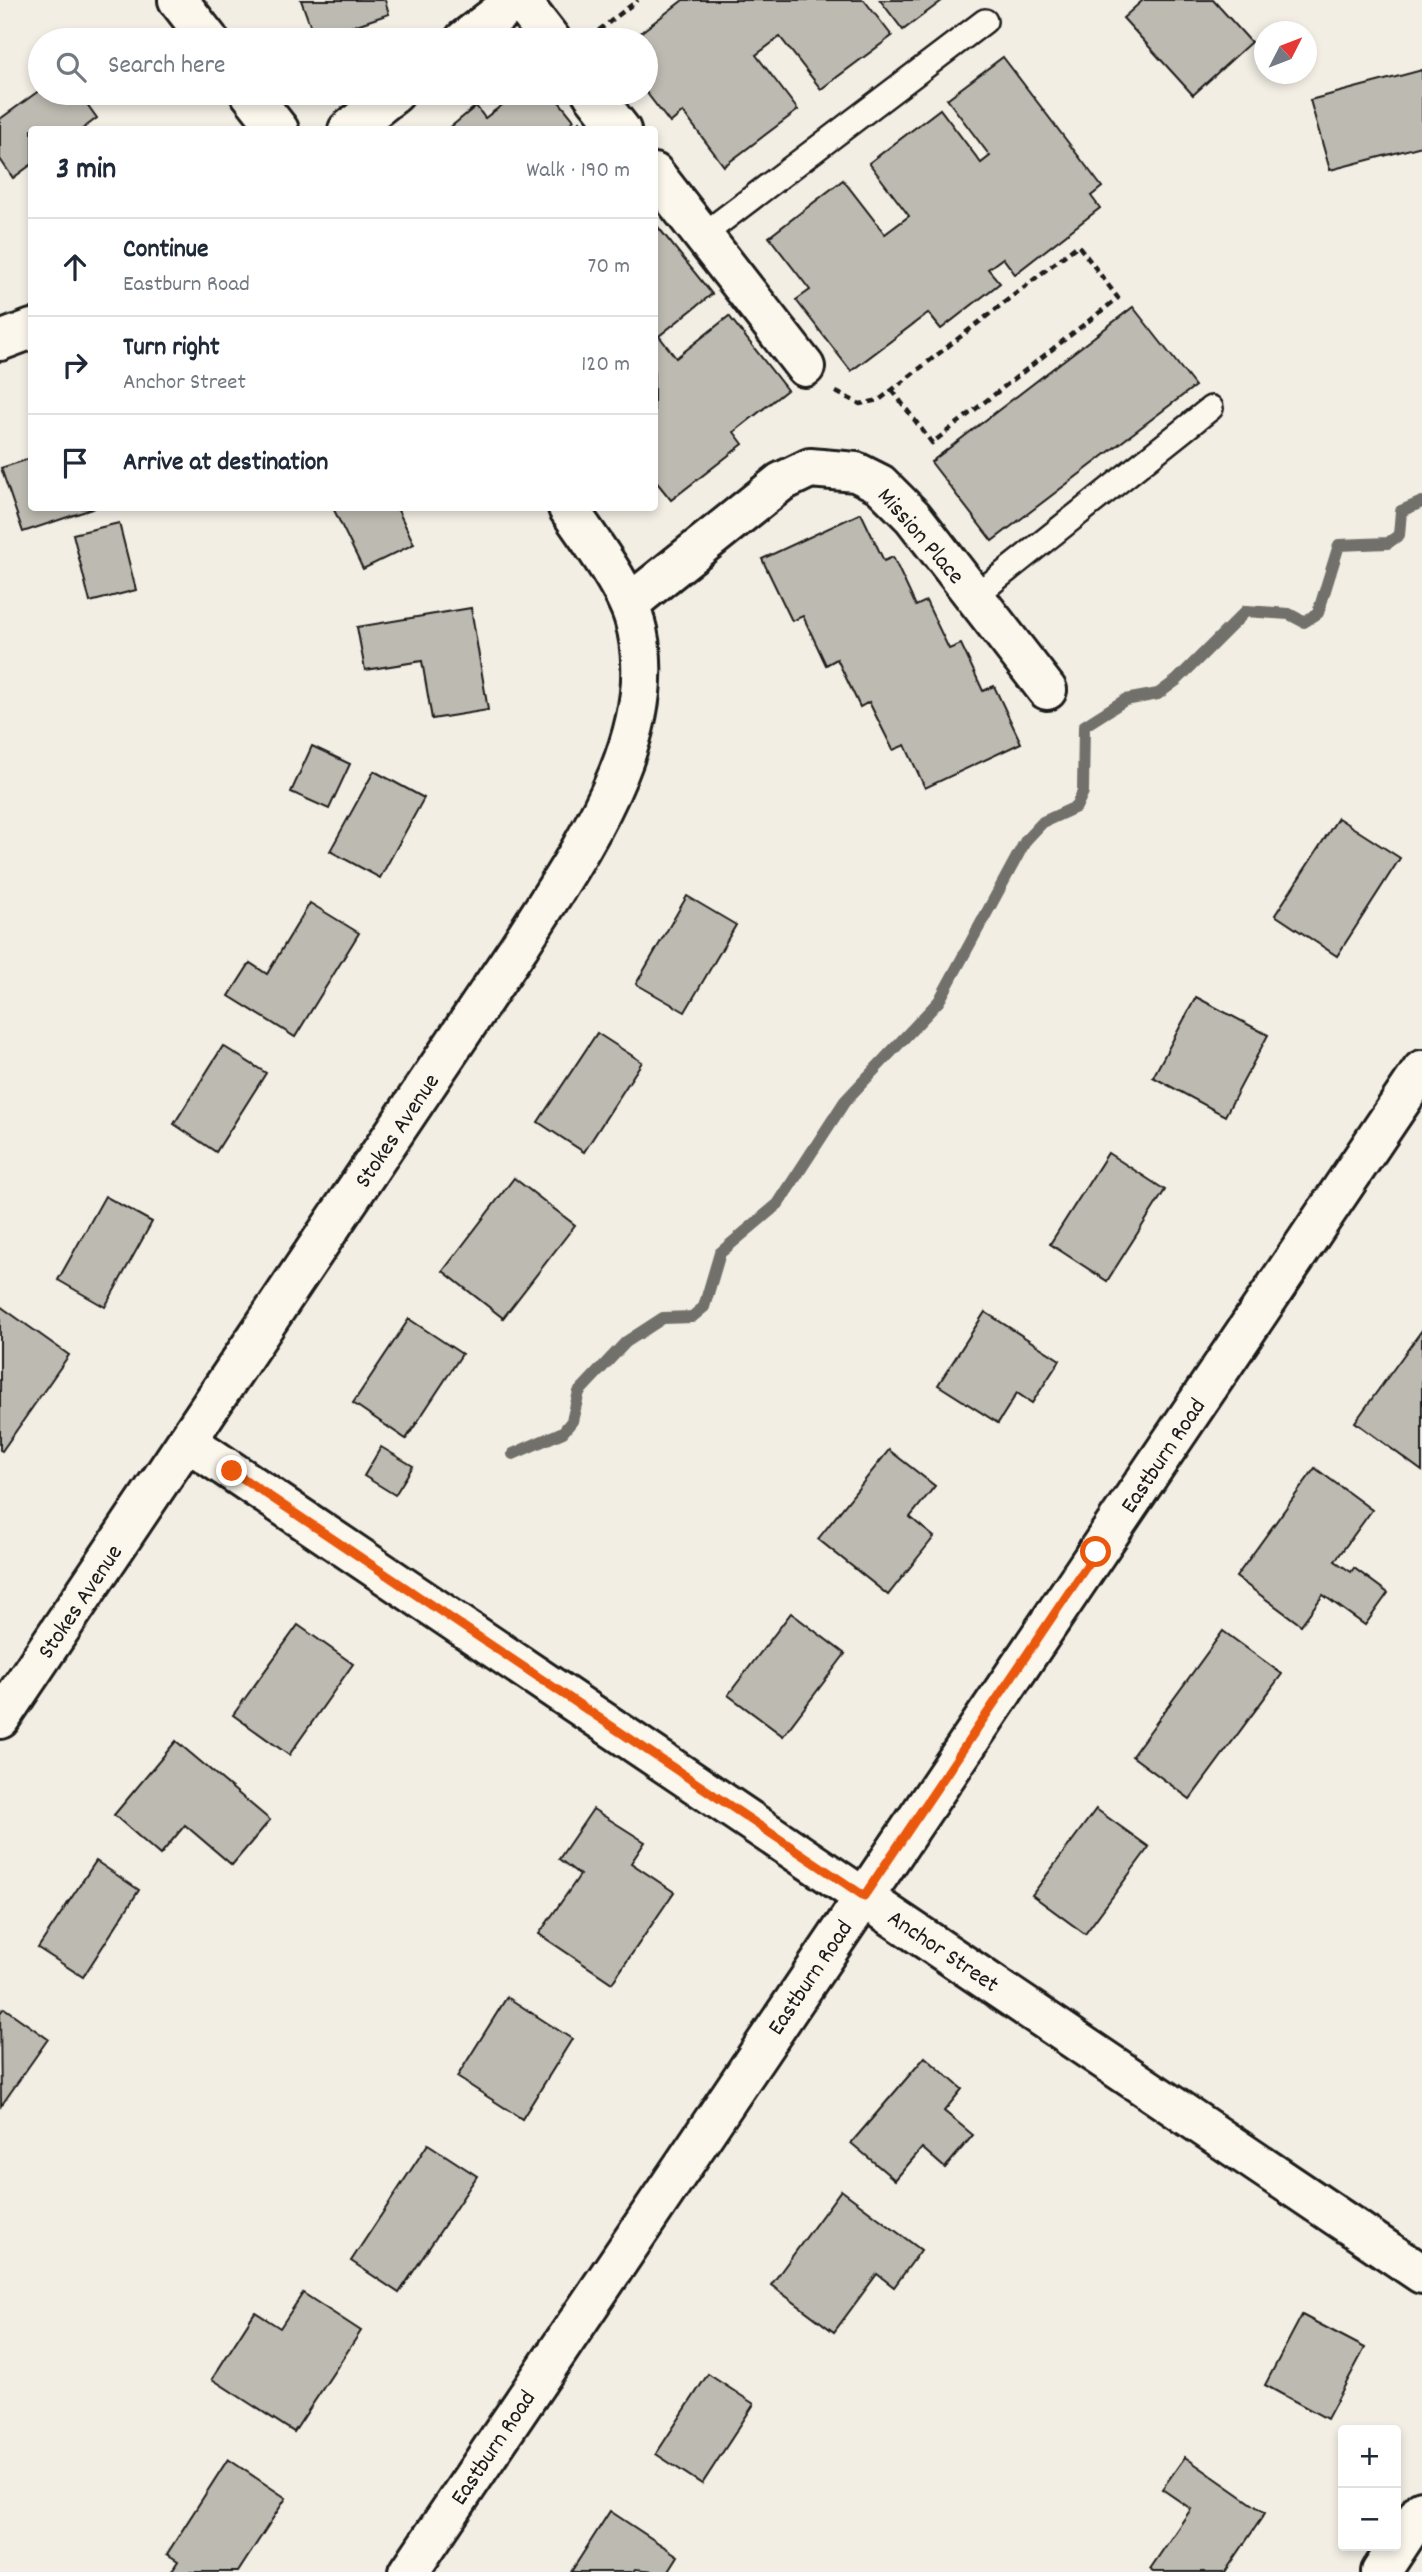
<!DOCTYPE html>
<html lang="en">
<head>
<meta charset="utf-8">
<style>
	:root { --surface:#fff; --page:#f2f2f3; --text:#1f2937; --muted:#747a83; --line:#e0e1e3 }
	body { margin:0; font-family:Dekko,sans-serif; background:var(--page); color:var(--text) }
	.controls { position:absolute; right:21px; bottom:21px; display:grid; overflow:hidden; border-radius:7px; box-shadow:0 4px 10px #0003 }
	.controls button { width:63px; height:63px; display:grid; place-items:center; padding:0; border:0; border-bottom:2px solid var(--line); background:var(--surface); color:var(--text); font:35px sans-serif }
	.compass { position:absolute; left:1254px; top:21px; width:63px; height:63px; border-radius:50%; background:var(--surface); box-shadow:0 4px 10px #0003; rotate:48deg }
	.stop { position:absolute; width:21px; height:21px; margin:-16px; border:5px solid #ea580c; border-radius:50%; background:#fff }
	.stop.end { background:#ea580c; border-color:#fff; box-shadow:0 2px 7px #0008 }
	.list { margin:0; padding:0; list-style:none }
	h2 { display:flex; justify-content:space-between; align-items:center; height:91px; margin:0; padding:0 28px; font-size:30px }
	h2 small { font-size:23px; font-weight:400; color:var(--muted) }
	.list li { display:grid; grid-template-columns:46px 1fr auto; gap:21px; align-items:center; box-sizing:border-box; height:98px; padding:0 28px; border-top:2px solid var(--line) }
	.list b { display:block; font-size:26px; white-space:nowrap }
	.list p { margin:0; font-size:23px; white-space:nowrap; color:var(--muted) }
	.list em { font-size:23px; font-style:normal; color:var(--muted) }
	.icon { flex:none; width:38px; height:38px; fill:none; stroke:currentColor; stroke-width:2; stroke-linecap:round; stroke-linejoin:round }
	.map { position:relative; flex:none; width:1422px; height:2572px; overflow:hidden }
	.search { position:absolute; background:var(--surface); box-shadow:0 4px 10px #0003; left:28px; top:28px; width:630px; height:77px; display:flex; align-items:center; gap:18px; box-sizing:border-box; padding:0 24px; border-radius:38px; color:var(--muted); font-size:26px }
	.panel { position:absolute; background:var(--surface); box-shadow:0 4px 10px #0003; left:28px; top:126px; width:630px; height:385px; border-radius:7px }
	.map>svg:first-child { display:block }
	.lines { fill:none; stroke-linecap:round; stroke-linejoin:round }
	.stream { stroke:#716f6b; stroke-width:12 }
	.building { fill:#bdbab1; stroke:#1c1c1c; stroke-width:2 }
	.service-casing { stroke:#1c1c1c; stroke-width:28 }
	.minor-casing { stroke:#1c1c1c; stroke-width:44 }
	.path { stroke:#1c1c1c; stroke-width:4.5; stroke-dasharray:7 5; stroke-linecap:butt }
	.service { stroke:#fbf7ec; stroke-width:23 }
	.minor { stroke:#fbf7ec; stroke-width:38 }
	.route { stroke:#ea580c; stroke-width:9 }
	.labels { text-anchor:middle; stroke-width:6; stroke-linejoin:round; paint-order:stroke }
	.street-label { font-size:24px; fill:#1c1c1c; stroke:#fbf7ec }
</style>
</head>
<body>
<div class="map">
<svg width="1422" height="2572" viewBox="0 0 1422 2572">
	<rect width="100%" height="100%" fill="#f2eee4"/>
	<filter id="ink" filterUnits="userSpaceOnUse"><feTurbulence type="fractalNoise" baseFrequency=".0143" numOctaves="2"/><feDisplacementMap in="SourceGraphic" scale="14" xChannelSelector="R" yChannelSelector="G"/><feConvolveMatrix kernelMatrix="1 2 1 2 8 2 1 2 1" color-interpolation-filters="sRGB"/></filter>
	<g filter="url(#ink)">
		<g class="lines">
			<path class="stream" d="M513 1454 563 1432 572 1421 579 1392 626 1342 663 1318 692 1317 704 1307 720 1253 778 1204 845 1101 939 1001 1026 840 1043 822 1076 807 1083 792 1084 726 1125 700 1158 694 1177 680 1246 611 1289 614 1304 622 1318 613 1339 545 1388 543 1399 535 1401 511 1422 502"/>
		</g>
		<g class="building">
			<path d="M301 0H385L389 14 315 39Z"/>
			<path d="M683 0H864L892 36 821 89 780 37 756 55 798 110 724 166 683 112 670 123 646 92V40H631Z"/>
			<path d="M880 0H943L903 30Z"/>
			<path d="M1143 0H1213L1251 42 1193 95 1123 18Z"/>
			<path d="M1003 57 1102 187 1091 196 1100 208 1015 274 1003 258 988 269 1000 283 941 329 928 313 851 371 796 300 810 290 769 237 843 180 885 234 909 216 869 163 940 109 981 163 990 156 947 99Z"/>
			<path d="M1422 70V146L1330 170 1310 100Z"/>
			<path d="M40 90 79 93 97 118 81 130H32V164L13 178 0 159V119Z"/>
			<path d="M518 93H552L574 120 562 130H447L476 106 485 118Z"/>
			<path d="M580 121 586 130H569Z"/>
			<path d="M654 222 712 294 659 336 676 358 729 316 787 390 734 432 743 444 671 500 654 479Z"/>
			<path d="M1133 307 1195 386 992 541 931 462Z"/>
			<path d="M32 458V508H95L23 532 1 468Z"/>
			<path d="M333 508H397L414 544 363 569Z"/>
			<path d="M861 513 884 561 893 557 916 606 926 601 949 649 961 644 983 691 994 686 1021 743 925 788 905 745 893 750 869 702 860 707 837 659 826 665 803 616 792 621 762 559Z"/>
			<path d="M119 523 136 590 90 602 73 534Z"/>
			<path d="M471 608 488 710 432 719 422 661 365 670 357 627Z"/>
			<path d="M312 746 350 764 329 809 291 792Z"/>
			<path d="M374 771 424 798 380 878 330 851Z"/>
			<path d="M1338 818 1400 858 1337 956 1275 915Z"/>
			<path d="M687 896 736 925 685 1012 636 984Z"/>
			<path d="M310 903 359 933 295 1037 229 996 250 963 267 974Z"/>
			<path d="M1196 997 1268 1035 1225 1116 1153 1077Z"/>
			<path d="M597 1033 642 1062 584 1152 538 1122Z"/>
			<path d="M223 1046 266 1073 216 1152 174 1124Z"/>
			<path d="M1108 1153 1165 1190 1107 1281 1050 1244Z"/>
			<path d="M514 1178 575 1225 503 1318 443 1271Z"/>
			<path d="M105 1196 152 1222 105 1307 58 1280Z"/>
			<path d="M0 1306 69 1355 2 1451 0 1450Z"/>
			<path d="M985 1312 1060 1360 1032 1403 1017 1393 998 1423 938 1385Z"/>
			<path d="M409 1319 462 1354 406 1439 353 1403Z"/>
			<path d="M1422 1330V1471L1355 1422Z"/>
			<path d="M381 1447 413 1466 395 1495 364 1476Z"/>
			<path d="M889 1450 935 1486 910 1517 934 1537 888 1595 818 1539Z"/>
			<path d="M1315 1468 1372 1510 1335 1561 1351 1572 1354 1568 1388 1593 1365 1625 1323 1595 1301 1625 1236 1577Z"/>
			<path d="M791 1613 845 1654 783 1736 728 1695Z"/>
			<path d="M298 1625 353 1664 289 1755 233 1715Z"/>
			<path d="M1223 1631 1282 1674 1190 1799 1132 1756Z"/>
			<path d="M176 1741 270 1820 232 1865 185 1825 160 1855 114 1815Z"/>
			<path d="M593 1809 645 1842 631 1863 674 1892 612 1983 539 1934 580 1875 559 1859Z"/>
			<path d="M1096 1809 1149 1847 1085 1934 1032 1895Z"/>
			<path d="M96 1861 139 1890 83 1977 38 1948Z"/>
			<path d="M507 1997 572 2039 522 2119 457 2077Z"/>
			<path d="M4 2008 48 2039 1 2106 0 2013Z"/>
			<path d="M925 2057 962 2089 944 2111 973 2135 945 2168 922 2148 895 2180 851 2143Z"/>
			<path d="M428 2144 477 2176 399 2293 351 2261Z"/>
			<path d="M841 2190 921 2250 894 2287 877 2274 834 2332 771 2285Z"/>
			<path d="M303 2293 361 2331 294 2432 212 2379 255 2312 280 2328Z"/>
			<path d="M1302 2315 1365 2348 1327 2419 1265 2385Z"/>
			<path d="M708 2374 754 2404 702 2484 656 2454Z"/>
			<path d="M1185 2457 1265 2513 1225 2572H1154L1150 2569 1191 2509 1162 2489Z"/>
			<path d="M228 2459 286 2498 238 2572H171L178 2561 167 2554Z"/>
			<path d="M610 2511 678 2556 668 2572 635 2569 633 2572H571Z"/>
		</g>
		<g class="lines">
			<g class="service-casing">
				<g id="service">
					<path d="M703 235 985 21"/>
					<path d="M975 596 1211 408"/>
				</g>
			</g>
			<g class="minor-casing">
				<g id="minor">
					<path d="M178 0 209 40"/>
					<path d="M520 0 551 40"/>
					<path d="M464 40 516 0"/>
					<path d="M250 93 279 130"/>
					<path d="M592 93 621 130"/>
					<path d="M348 130 395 93"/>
					<path d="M654 173 805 367"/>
					<path d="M0 341 32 329"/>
					<path d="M629 604 781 482 810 468 856 472 880 484 913 517 1047 690"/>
					<path d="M187 1441 1422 2274"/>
					<path d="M0 1719 519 947C577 855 668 732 634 618 624 585 588 537 568 508"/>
					<path d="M409 2572 1422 1070"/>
					<path d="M1381 2572 1422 2510"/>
				</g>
			</g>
			<g class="path">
				<path d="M589 38 638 0"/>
				<path d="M836 392 860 404 879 400 892 390 1078 245 1118 298 932 443 892 390"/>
			</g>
			<use href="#service" class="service"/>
			<use href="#minor" class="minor"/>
		</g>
	</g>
	<g class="lines" filter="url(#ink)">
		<path class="route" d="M232 1471 864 1896 1096 1552"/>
	</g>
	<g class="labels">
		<g class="street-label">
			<text transform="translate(922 535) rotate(49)" y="8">Mission Place</text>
			<text transform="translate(396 1130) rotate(-56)" y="8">Stokes Avenue</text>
			<text transform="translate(1162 1455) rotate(-56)" y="8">Eastburn Road</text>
			<text transform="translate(79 1601) rotate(-56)" y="8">Stokes Avenue</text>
			<text transform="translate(944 1950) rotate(34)" y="8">Anchor Street</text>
			<text transform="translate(809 1977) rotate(-56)" y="8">Eastburn Road</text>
			<text transform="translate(492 2447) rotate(-56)" y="8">Eastburn Road</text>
		</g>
	</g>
</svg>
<div class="controls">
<button>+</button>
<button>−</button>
</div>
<svg class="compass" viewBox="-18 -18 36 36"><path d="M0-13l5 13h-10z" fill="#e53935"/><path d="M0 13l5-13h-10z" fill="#747a83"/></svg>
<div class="stop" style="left:1096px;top:1552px"></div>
<div class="stop end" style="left:232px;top:1471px"></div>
<div class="search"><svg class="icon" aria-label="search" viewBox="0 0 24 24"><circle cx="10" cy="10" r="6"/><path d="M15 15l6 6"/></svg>Search here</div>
<section class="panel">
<h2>3 min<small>Walk · 190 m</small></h2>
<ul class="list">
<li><svg class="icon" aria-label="ahead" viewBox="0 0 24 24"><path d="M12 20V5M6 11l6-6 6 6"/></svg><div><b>Continue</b><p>Eastburn Road</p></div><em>70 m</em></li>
<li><svg class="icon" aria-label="right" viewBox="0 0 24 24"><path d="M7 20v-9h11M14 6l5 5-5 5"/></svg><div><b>Turn right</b><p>Anchor Street</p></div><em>120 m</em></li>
<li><svg class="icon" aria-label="arrive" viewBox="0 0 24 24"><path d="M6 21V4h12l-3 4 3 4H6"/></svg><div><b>Arrive at destination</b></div></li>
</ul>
</section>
</div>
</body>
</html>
